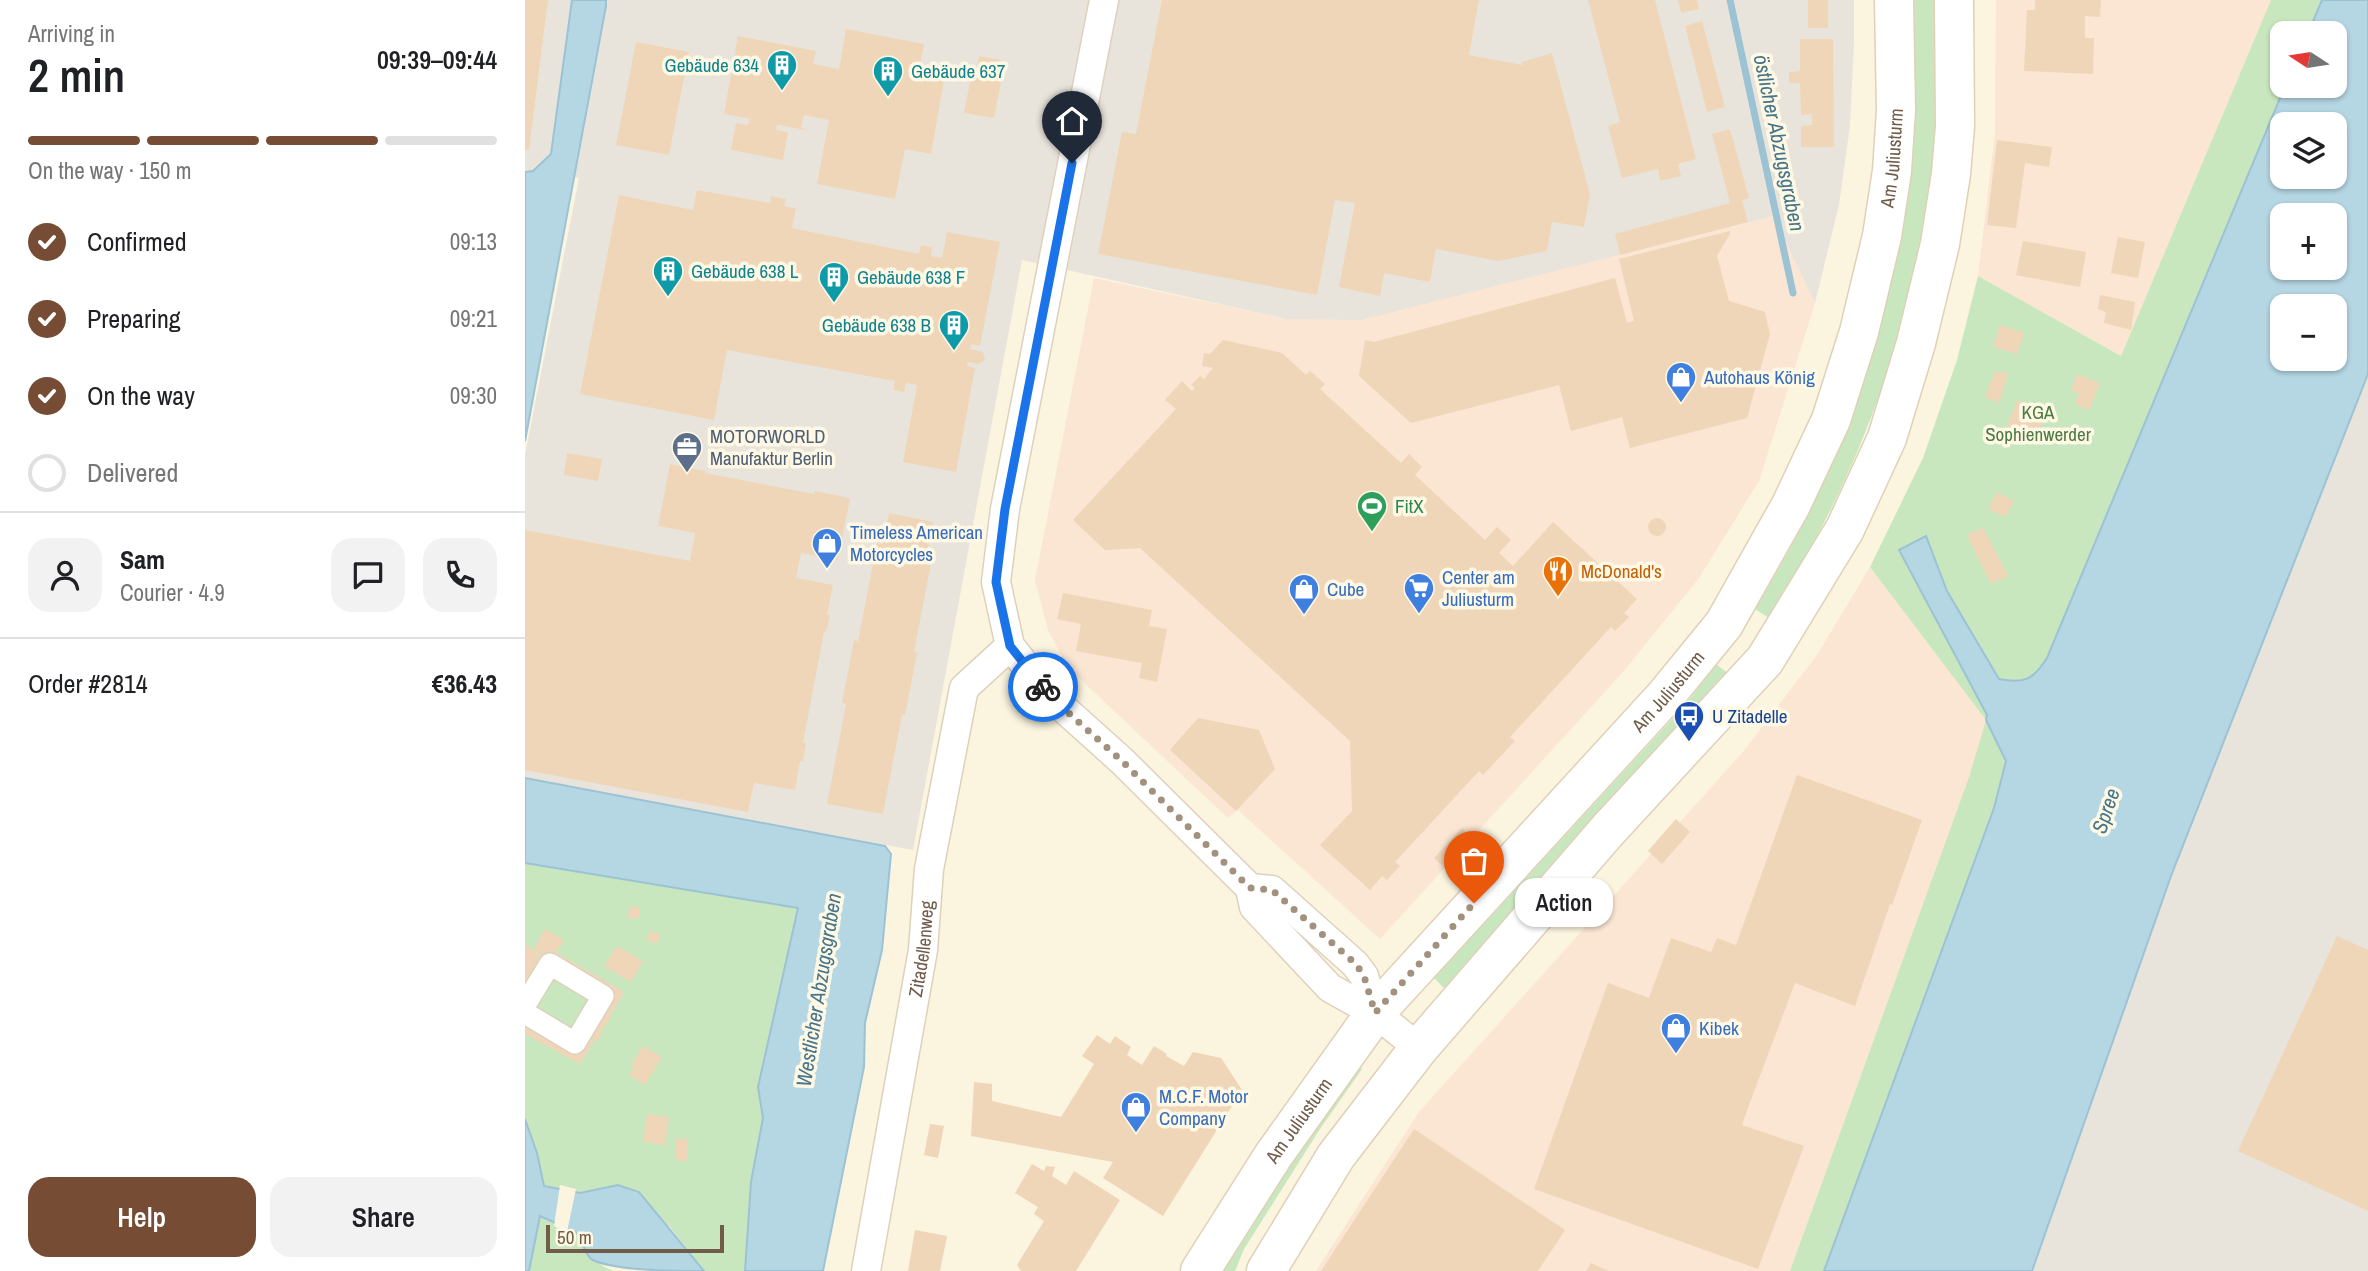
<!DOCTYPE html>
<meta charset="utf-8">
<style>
body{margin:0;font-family:"Archivo Narrow",sans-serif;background:#f2f2f2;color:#202124;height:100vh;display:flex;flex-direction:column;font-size:26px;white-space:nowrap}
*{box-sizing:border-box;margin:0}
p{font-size:23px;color:#757577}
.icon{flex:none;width:38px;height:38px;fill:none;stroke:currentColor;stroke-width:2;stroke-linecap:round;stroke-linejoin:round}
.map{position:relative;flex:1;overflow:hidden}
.sheet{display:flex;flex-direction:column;background:#fff;width:525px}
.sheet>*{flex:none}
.needle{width:46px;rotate:282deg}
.tools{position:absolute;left:1745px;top:21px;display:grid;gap:14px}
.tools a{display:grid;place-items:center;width:77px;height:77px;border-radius:14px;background:#fff;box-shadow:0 2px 5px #0004;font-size:35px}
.scale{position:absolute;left:21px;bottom:18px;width:178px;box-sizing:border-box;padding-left:7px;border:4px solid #705c48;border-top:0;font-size:19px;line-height:24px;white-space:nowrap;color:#705c48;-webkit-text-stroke:5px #fef8e5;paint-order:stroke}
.pin{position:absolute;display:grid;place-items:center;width:60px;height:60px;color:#fff;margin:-72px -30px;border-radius:50% 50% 50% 0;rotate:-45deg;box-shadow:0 0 7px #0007}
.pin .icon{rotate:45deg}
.courier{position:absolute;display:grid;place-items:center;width:70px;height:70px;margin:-35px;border:5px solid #1a73e8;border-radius:50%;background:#fff;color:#222;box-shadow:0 2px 9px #0007}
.bubble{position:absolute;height:49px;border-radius:21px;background:#fff;box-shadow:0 2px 5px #0004;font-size:23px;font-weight:600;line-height:49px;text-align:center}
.head em{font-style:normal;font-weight:600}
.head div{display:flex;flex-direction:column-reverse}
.head{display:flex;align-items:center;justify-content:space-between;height:119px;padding:0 28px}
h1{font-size:46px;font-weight:600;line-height:52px}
.bar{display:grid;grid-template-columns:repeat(4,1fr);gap:10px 7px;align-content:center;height:84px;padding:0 28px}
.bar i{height:9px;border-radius:5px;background:#e0e0e0}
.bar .current{background:#774c34}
.bar p{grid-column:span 4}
.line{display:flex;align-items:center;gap:18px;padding:0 28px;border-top:2px solid #e0e0e0}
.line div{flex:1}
.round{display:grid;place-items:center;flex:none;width:74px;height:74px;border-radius:21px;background:#f2f2f2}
ol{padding:0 28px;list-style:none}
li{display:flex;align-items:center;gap:21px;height:77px}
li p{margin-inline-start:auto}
li .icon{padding:7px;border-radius:50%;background:#774c34;color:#fff;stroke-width:4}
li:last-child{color:#757577}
li i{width:38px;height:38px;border:4px solid #e0e0e0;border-radius:50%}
.action{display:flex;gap:14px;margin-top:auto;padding:14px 28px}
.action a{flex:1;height:80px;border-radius:21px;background:#774c34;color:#fff;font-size:28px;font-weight:600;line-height:80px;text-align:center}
.action a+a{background:#f2f2f2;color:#202124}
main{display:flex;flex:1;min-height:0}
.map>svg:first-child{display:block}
.commercial{fill:#fbe5d3}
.industrial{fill:#e9e4db}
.green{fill:#c9e7bf}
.water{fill:#b5d6e3;stroke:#9cc3d4;stroke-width:2;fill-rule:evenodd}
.pier{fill:#fbf4df}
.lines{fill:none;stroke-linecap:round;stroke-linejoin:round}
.stream{stroke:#9cc3d4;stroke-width:7}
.building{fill:#efd6b8}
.pedestrian-casing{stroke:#ded1bc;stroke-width:24}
.minor-casing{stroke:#ded1bc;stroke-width:31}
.secondary-casing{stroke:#e0d0b7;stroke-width:41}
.pedestrian{stroke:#fff;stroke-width:21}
.minor{stroke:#fff;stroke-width:28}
.secondary{stroke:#fff;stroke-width:38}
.done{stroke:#a1917d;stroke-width:7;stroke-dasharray:0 12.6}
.route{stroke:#1a73e8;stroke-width:9}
.labels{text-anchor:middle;stroke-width:7;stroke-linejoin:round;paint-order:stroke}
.culture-label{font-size:19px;fill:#0d838f;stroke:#fef8e5;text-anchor:start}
.street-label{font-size:19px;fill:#705c48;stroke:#fef8e5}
.shop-label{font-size:19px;fill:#366cbe;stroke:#fef8e5;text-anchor:start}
.park-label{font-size:19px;fill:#4c7b43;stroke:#fef8e5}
.service-label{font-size:19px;fill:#4e5e75;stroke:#fef8e5;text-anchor:start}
.leisure-label{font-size:19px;fill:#27864d;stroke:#fef8e5;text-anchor:start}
.food-label{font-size:19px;fill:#c56008;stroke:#fef8e5;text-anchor:start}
.transit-label{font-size:19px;fill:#164399;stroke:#fef8e5;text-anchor:start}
.water-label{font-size:21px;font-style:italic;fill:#46758a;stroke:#fef8e5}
</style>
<main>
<section class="sheet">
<div class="head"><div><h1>2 min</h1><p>Arriving in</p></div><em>09:39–09:44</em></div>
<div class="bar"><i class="current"></i><i class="current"></i><i class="current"></i><i></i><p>On the way · 150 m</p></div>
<ol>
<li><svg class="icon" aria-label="check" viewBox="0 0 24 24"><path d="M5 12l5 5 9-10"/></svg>Confirmed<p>09:13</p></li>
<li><svg class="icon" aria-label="check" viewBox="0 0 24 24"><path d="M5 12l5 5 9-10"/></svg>Preparing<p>09:21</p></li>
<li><svg class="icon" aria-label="check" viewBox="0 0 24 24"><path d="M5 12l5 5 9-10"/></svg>On the way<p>09:30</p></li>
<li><i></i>Delivered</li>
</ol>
<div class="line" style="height:126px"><a class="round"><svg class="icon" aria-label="person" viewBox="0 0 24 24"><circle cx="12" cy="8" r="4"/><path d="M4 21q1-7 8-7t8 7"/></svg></a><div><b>Sam</b><p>Courier · 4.9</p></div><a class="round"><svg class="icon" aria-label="chat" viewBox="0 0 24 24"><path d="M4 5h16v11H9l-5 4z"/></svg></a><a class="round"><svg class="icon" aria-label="phone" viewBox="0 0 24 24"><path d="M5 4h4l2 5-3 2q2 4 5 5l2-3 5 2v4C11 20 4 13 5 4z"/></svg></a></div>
<div class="line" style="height:91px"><div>Order #2814</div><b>€36.43</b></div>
<div class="action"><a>Help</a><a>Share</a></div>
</section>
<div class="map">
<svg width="1843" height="1271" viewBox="0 0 1843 1271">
<rect width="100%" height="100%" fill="#fbf4df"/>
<path class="commercial" d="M1471,0h275l-150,356 -143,-80 17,-143z
M1248,216l42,87 -56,178 -60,97 -76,94 -243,267 -142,-129 -10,8 -150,-141 -17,-22 -13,-25 -13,-50 59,-302 193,41z
M1345,567l116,153 -17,57 -179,494h-474l103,-159 324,-360 74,-97z"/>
<path class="industrial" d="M0,0h1329v42l-4,84 -11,79 -24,98 -42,-87 -412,104 -74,-1 -265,-59 -109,590 -388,-72v-323l54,-277 -54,-5z
M1843,374v897h-335l138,-395z"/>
<path class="green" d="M1389,0h22c1,49 3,99 -2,148 -18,174 -71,323 -165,470l-14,-9c87,-142 144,-299 157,-465 4,-48 3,-96 2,-144z
M1746,0h51l-14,33h-26v53h3l-238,572c-14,22 -22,25 -48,21l-52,-88 -21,-55 -27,14 88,165 -1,5 20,41 -12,47 -170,463h-34l179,-494 17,-57 -116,-153 53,-109 34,-98 21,-84 143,80z
M1191,664l13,10 -284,315 -11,-11 253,-275z
M0,863l273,45 -40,179 5,31 -12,64 -6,89h-41l-34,-44 -69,-39 -21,6 -36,-8 -7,-33 -12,-34z
M830,1064l7,5 -44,63 -74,117 -9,22h-19z
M14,1216l41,18c4,17 16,31 34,37h-85z"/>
<path class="water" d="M47,0h34v6l-81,435v-269l8,-1 18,-17z
M1797,0h46v374l-197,502 -139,395h-208l170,-463 12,-47 -20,-41 1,-5 -88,-165 27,-14 21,55 52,88c25,5 34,1 48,-21l238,-572h50v-53h-27zM1757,124h53v53h-53zM1810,215v53h-53v-53zM1810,306v53h-53v-53z
M0,778l360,68 6,8 -9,96 -17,73 -1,44 -41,204h-78l6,-89 12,-64 -5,-31 40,-179 -273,-45z
M0,1119l12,34 7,33 36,7 38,-8 21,7 65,79c-30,0 -91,0 -113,-12 -7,-7 -9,-17 -11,-25l-40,-18 -11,55h-4z"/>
<path class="pier" d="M35,1185l16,4 -9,43 -13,-6z"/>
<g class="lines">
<path class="stream" d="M1205,0l63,293"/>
</g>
<path class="building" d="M0,0h23l-19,150h-4z
M637,0h317l-10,55 53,10v-3l30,-9 38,141 -6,33 -32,-5 -5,29 -49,10 -62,-12 -6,33 -46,-9 -4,23 -41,-9 16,-84 -20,-3 -18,95 -219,-41 24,-122 14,2z
M1063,0h67l41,159 -18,5 3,12 -21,5 -2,-12 -36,9 -14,-52 12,-4z
M1153,0h19l2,9 -18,4z
M1283,0h20v28h-20z
M1510,0h66l-1,17 -15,-1v22h9l-1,36 -69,-3 3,-61h8z
M1177,21l23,86 -18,5 -22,-86z
M321,29l78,15 -5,26 26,5 -14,79 -26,-5 -10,50 -78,-15 12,-64 -25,-5 -3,12 6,3 -30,-5 -1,5 12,2 -5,28 -52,-10 5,-27 12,2 2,-6 -26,-5 14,-78 78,15 -3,13 26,5z
M1275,39h33l1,108h-33v-21l11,-1v-11l-11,1 -1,-32h-11v-11l11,-1z
M111,42l53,10 -20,103 -53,-10z
M454,56l22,4 -2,11h4l-9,47 -30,-5 9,-47 4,1z
M1205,129l19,69 -7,2 6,22 -128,33 -5,-21 115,-31 -18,-69z
M1472,140l55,7 -3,20 -24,-4 -9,65 -29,-3z
M172,190l73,13 1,-7 15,3 -2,7 12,2 -4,20 127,26 2,-9 11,2 -1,9 11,2 5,-26 53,10 -20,104 -9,-2 -1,5 13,3 2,8 -7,4 -10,-2 -1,4 8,2 -19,104 -53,-10 14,-77 -11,-2 -2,9 -11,-2 2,-9 -168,-31 -13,70 -134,-26 39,-199 74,15z
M1205,231v3l-13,22 12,45 36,11 5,22 -23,84 -117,30 -8,-31 -51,14 -12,-46 -148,38 -52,-47 6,-36 9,2 241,-64 12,45 7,-2 -15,-62z
M1593,237l27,5 -7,36 -27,-5z
M1498,241l63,11 -6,35 -64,-12z
M1575,295l35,7 -4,28 -27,-7 2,-11 -8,-3z
M1475,325l24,8 -7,21 -24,-7z
M698,340l59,13 24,22 4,-4 15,13 -5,5 81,74 8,-9 13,13 -7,8 70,65 12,-13 14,13 -12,13 14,13 40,-44 84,77 -13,14 5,4 -14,14 -4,-4 -101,110 5,4 -32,34 -4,-4 -84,91 5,4 -13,14 -5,-4 -12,14 -50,-45 32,-34 -2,-70 -210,-193 -35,2 -32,-30 103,-111 -11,-9 17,-19 10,10 3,-3 -4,-3 9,-9 4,3 9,-11 -11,-2 2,-13 6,1z
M1470,371l13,2 -9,30 -14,-6z
M1552,374l23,9 -11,27 -14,-6 4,-10 -8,-4z
M1493,400l29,12 -11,25 -29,-12z
M42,453l35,6 -4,22 -34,-6z
M145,464l35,7v2l109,21 1,-3 35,7 -12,62 -37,-7 -5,25 37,7 -6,30h3l-4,17h-2l-21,111h3l-3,18h-3l-5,29 -41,-7 -6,29 -223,-42v-240l165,31 5,-28 -37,-7z
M1472,492l17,9 -9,16 -17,-8z
M364,513l44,9 -6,30 6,1 -19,99 3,1 -12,62h-3l-19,99 -56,-10 19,-100 -4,-1 12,-63 4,1 19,-98 6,1z
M1123 527a9 9 0 1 1 18 0a9 9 0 1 1-18 0Z
M1458,528l25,48 -17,8 -24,-49z
M538,593l89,17 -3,16 18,3 -10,53 -18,-4 3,-15 -66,-12 5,-27 -24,-5z
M673,718l61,12 16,39 -39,42 -66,-61z
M1272,775l125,45 -30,85 -2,-1 -35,102 -60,-23 -46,122 -7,20 62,21 -46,123 -224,-80 74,-206 41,15 22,-60 40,14 6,-14 19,7z
M1151,819l14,13 -28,32 -14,-13z
M937,828l12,11 -27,31 -13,-12z
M104,907h11l-1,11h-11z
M20,929l19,11 -8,12 68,40 -14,24 2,1 -12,15 2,1 -5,8 -2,-2 -15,25 -55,-30v-21l50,30 28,-47 -69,-48z
M130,930l5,6 -4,8 -10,-5 4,-8 4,2z
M1812,936l31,14v261l-130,-60z
M0,944l25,16 -25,41z
M92,946l26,15 -12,21 -27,-16z
M572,1035l13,9 5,-8 16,11 -4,8 15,10 12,-19 13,8 -1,2 18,10 9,-14 28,6 21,32 -79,126 -60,-38 10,-16 -142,-26 3,-54 18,2v17l69,16 33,-53 -12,-8z
M118,1046l19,11 -17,28 -16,-10 5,-8 -3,-2z
M122,1114l22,3 -4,28 -22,-3z
M405,1124l14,2 -6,32 -14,-3z
M889,1129l151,101 -27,41h-217z
M151,1139h11v22l-11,-1z
M507,1164l12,7 2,-5 9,1 -3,9 14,9 8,-14 46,29 -44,71h-55l-4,-6 27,-44 -10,-7 4,-7 -23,-14z
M390,1230l32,6 -7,35h-32z
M1066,1263l18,8h-23z"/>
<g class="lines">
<g class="pedestrian-casing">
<path id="pedestrian" d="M0,1005l25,-41 53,32 -28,47 -50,-30"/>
</g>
<g class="minor-casing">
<g id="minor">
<path d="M579,0l-99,509 -9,73 14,64 43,53 69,62 128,127 4,19 76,81 45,25 44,35"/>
<path d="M725,888l22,2 83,74 9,12 11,37"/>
<path id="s1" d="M341,1271l57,-321 6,-81 35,-181 46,-42"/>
</g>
</g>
<g class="secondary-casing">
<g id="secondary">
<path id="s2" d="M675,1271l73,-115 102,-143 291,-318 58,-71 67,-119 40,-85 28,-88 23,-96 10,-65 4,-61 -2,-110"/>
<path d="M741,1271l70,-115 83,-108 189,-218 157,-170 80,-131 42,-91 29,-95 24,-99 11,-70 4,-48 -1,-126"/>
</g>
</g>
<use href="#pedestrian" class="pedestrian"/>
<use href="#minor" class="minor"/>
<use href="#secondary" class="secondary"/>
</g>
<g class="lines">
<path class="done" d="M518,687l10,12 69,62 128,127 22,2 84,74 8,12 11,37 99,-110"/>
<path class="route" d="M518,687l-33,-41 -14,-64 9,-73 67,-346"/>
</g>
<defs>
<g id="building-pin" transform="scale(1.575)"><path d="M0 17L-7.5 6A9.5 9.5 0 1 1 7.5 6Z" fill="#0f9aa8" stroke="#fef8e5"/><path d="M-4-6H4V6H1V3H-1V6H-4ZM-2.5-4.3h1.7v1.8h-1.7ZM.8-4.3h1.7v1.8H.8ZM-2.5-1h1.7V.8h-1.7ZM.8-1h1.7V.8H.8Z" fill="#fff"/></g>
<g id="shop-pin" transform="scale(1.575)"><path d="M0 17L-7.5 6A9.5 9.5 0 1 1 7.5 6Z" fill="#3f7fe0" stroke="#fef8e5"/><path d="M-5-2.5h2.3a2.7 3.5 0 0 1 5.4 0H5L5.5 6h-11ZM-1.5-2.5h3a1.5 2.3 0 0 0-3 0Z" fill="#fff"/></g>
<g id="office-pin" transform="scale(1.575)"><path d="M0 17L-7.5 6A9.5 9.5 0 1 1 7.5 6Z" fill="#5c6f8a" stroke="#fef8e5"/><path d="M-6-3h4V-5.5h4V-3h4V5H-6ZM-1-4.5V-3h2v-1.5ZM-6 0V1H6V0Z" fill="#fff"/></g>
<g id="stadium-pin" transform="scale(1.575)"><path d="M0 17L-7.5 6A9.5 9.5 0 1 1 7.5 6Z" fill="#2e9e5b" stroke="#fef8e5"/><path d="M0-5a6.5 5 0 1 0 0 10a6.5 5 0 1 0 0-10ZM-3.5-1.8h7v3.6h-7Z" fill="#fff"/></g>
<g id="restaurant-pin" transform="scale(1.575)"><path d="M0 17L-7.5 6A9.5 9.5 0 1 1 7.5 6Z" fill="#e8710a" stroke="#fef8e5"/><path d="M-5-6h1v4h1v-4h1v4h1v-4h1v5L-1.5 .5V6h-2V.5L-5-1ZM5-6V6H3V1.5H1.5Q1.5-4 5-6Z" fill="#fff"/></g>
<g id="supermarket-pin" transform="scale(1.575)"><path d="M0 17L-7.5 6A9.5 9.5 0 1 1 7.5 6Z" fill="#3f7fe0" stroke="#fef8e5"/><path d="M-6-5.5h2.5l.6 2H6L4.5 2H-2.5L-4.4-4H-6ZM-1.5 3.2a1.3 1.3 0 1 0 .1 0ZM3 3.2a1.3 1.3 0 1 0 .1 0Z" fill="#fff"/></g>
<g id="bus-pin" transform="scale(1.575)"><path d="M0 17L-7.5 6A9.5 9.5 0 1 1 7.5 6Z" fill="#1a4fb4" stroke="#fef8e5"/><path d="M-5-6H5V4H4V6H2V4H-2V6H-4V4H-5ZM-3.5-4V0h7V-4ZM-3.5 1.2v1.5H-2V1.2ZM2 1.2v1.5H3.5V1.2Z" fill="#fff"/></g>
</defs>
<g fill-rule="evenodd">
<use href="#building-pin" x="257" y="65"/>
<use href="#building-pin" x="363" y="71"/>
<use href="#building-pin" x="143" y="271"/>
<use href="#building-pin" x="309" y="277"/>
<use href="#building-pin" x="429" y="325"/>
<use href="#shop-pin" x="1156" y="377"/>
<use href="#office-pin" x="162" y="447"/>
<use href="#stadium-pin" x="847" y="506"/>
<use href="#shop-pin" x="302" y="543"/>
<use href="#restaurant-pin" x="1033" y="571"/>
<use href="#supermarket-pin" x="894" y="588"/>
<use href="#shop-pin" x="779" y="589"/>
<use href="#bus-pin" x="1164" y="716"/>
<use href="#shop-pin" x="1151" y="1028"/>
<use href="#shop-pin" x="611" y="1107"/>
</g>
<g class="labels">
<g class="culture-label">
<text x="234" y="72" text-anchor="end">Gebäude 634</text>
<text x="386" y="78">Gebäude 637</text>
<text x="166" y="278">Gebäude 638 L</text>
<text x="332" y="284">Gebäude 638 F</text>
<text x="406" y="332" text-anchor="end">Gebäude 638 B</text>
</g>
<g class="street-label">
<text dy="7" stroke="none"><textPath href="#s2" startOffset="1335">Am Juliusturm</textPath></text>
<text dy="7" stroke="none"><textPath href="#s2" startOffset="747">Am Juliusturm</textPath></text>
<text dy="7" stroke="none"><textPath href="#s1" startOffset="327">Zitadellenweg</textPath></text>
<text dy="7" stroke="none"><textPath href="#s2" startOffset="180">Am Juliusturm</textPath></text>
</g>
<g class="shop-label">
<text x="1179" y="384">Autohaus König</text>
<text x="325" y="539">Timeless American<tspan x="325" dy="22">Motorcycles</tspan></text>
<text x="917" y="584">Center am<tspan x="917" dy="22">Juliusturm</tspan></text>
<text x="802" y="596">Cube</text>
<text x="1174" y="1035">Kibek</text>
<text x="634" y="1103">M.C.F. Motor<tspan x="634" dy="22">Company</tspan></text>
</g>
<g class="park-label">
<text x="1513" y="419">KGA<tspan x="1513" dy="22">Sophienwerder</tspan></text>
</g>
<g class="service-label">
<text x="185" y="443">MOTORWORLD<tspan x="185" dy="22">Manufaktur Berlin</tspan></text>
</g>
<g class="leisure-label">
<text x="870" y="513">FitX</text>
</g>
<g class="food-label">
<text x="1056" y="578">McDonald's</text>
</g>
<g class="transit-label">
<text x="1187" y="723">U Zitadelle</text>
</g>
<g class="water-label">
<text transform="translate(1254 143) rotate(78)" y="7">östlicher Abzugsgraben</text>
<text transform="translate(1581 811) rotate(-71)" y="7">Spree</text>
<text transform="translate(294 990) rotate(-81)" y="7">Westlicher Abzugsgraben</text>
</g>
</g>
</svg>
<div class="tools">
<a><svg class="needle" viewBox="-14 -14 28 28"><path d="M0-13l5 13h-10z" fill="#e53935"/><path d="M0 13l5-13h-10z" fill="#757577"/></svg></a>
<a><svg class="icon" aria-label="layers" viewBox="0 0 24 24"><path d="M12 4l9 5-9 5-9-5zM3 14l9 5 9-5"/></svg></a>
<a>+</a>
<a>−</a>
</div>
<div class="scale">50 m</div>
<div class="pin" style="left:949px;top:903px;background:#ea580c"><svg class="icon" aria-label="bag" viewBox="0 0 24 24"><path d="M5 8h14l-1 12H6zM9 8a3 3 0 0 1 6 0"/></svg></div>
<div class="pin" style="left:547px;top:163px;background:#1f2937"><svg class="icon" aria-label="home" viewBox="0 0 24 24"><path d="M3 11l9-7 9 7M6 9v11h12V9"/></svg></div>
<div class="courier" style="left:518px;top:687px"><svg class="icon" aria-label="bike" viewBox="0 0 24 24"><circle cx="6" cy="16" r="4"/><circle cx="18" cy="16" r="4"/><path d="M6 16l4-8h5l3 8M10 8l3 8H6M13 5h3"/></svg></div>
<div class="bubble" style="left:990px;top:878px;width:98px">Action</div>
</div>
</main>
